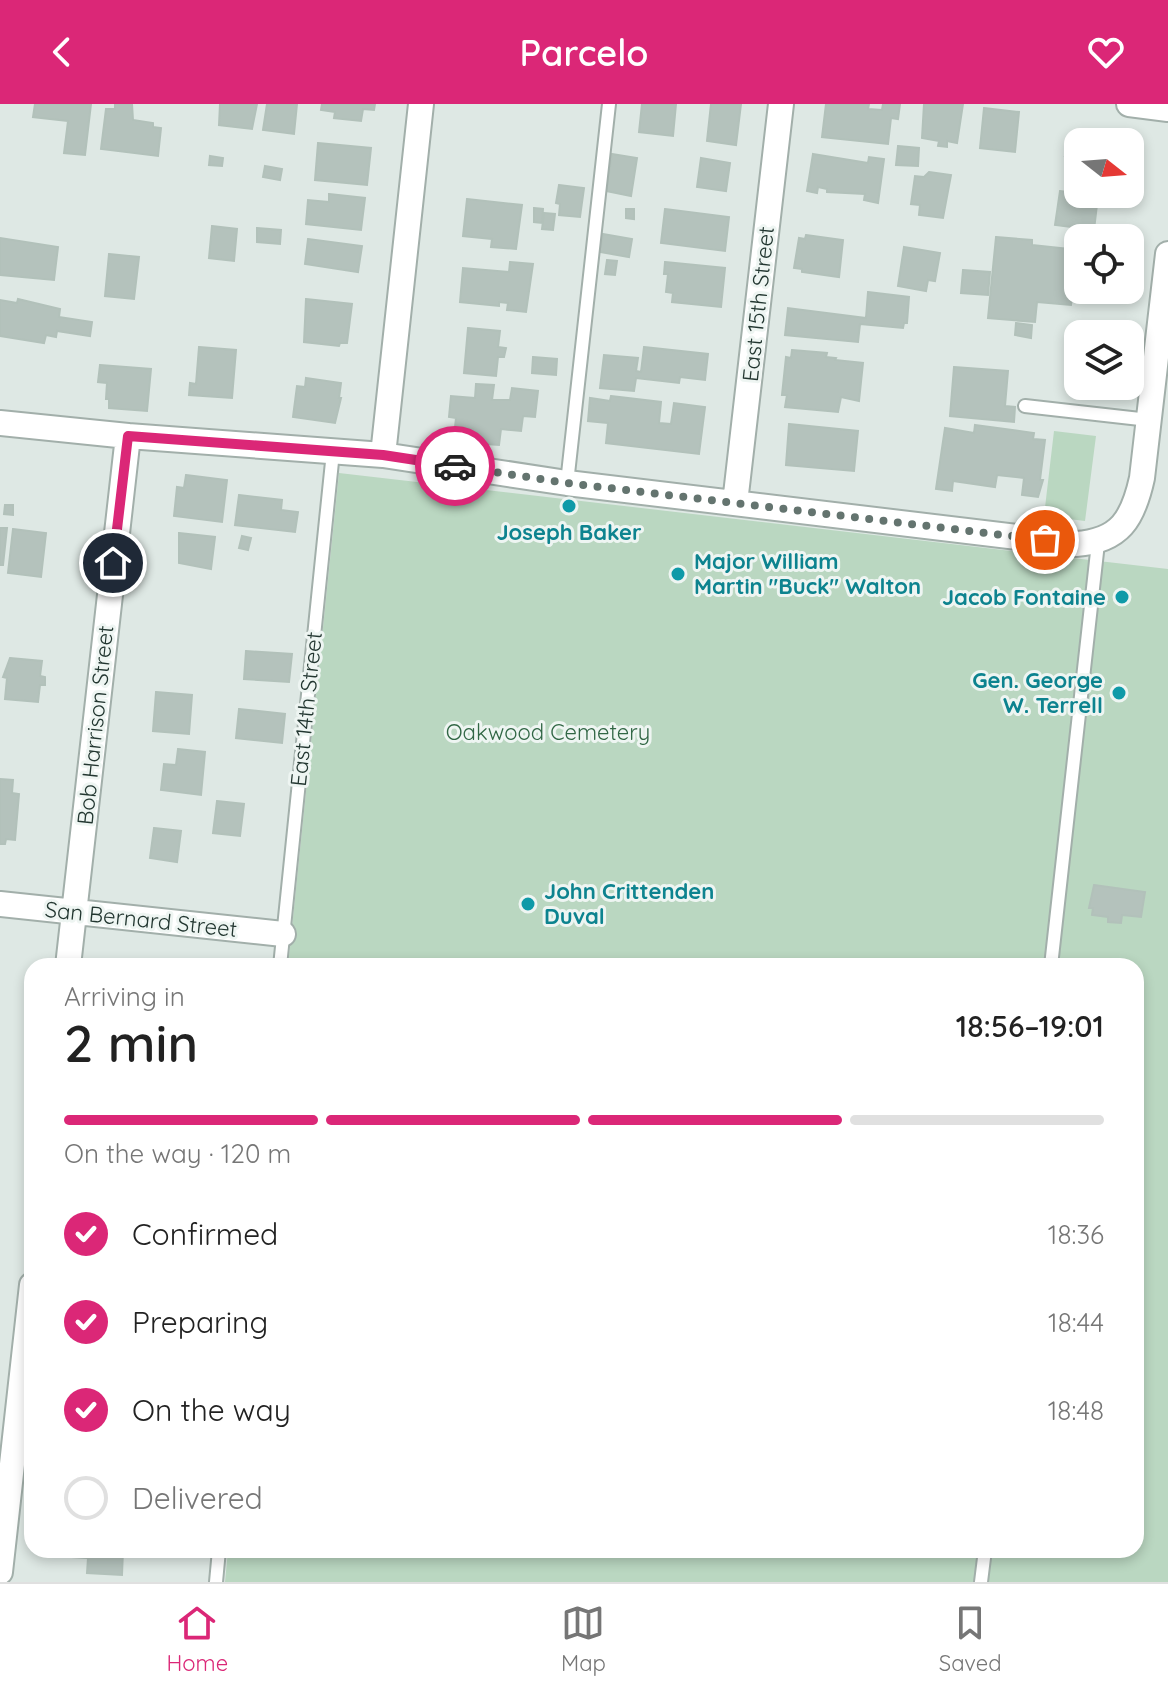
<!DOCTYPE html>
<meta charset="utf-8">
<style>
body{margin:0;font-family:Quicksand,sans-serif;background:#f2f2f2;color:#222;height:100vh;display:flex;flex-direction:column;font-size:30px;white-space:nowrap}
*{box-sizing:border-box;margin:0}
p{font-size:26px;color:#767676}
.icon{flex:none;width:44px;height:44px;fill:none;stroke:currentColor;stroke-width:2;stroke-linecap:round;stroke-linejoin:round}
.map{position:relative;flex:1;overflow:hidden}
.sheet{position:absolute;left:24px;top:854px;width:1120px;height:600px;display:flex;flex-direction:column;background:#fff;border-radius:24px;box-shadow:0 4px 12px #0003}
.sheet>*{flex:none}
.needle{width:52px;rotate:107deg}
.buttons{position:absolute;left:1064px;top:24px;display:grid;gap:16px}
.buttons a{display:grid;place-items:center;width:80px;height:80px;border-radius:16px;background:#fff;box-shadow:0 4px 12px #0003;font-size:40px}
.pin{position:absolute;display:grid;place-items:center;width:68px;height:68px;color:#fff;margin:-34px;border:4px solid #fff;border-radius:50%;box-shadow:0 2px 8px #0007}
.courier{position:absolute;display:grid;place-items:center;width:80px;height:80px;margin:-40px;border:6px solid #db2777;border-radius:50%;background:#fff;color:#222;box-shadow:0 2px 10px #0007}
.overview em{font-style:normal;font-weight:600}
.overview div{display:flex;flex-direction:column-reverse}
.overview{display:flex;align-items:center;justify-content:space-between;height:136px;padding:0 40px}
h1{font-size:52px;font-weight:600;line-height:60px}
.bar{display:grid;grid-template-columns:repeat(4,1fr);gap:12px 8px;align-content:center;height:96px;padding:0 40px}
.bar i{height:10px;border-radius:6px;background:#e0e0e0}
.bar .current{background:#db2777}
.bar p{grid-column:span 4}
ol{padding:0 40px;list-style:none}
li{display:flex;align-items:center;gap:24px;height:88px}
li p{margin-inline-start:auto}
li .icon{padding:8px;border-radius:50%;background:#db2777;color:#fff;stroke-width:4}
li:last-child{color:#767676}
li i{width:44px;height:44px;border:4px solid #e0e0e0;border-radius:50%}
header{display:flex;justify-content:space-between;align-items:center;height:104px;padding:0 40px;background:#db2777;color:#fff;font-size:36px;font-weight:600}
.dock{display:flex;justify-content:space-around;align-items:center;height:112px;border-top:2px solid #e0e0e0;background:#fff;font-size:22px;color:#767676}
.dock a{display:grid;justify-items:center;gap:4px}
.dock .current{color:#db2777}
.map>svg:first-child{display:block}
.green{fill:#bad7c1}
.building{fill:#b4c2bc;stroke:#b2c1ba;stroke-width:2}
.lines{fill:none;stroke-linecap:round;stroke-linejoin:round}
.service-casing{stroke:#a2afaa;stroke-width:16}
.minor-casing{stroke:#a2afaa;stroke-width:28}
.service{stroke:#fff;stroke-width:12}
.minor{stroke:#fff;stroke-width:24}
.done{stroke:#64746f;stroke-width:8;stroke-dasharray:0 14.4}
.route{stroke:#db2777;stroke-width:10}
.culture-dot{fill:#0f9aa8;stroke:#eef5f2;stroke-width:3}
.labels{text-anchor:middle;stroke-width:6;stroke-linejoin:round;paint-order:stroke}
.street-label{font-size:22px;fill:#223630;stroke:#eef5f2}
.culture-label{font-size:22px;font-weight:bold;fill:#0d838f;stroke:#eef5f2;text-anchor:start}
.park-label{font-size:22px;fill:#316745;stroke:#eef5f2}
</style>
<header><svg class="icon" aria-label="back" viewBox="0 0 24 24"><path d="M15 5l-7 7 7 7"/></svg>Parcelo<svg class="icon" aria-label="heart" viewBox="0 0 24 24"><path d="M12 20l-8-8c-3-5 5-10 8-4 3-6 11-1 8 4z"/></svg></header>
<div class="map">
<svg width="1168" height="1478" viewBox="0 0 1168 1478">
<rect width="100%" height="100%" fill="#dee8e4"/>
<path class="green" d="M1054,327l42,5 -11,85 -41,-5z
M339,369l829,96v1013h-943l3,-32h908v-584h-848z"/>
<path class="building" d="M35,0h56l-6,51 -21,-2 4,-32 -35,-4z
M115,0h17l1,16 20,3v4l8,1 -3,28 -57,-7 5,-40h9z
M220,0h37l-5,25 -33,-4z
M267,0h30l-3,30 -31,-4z
M322,0h53l-1,6 -11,-1 -2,12 -27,-3 1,-6 -14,-2z
M642,0h34l-3,32 -34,-4z
M711,0h30l-5,41 -29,-4z
M826,0h43l-1,5 14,1 1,-6h17l-2,15 -7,-1 -3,26 -66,-7z
M924,0h39l-6,39 -10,-2v6l-9,-1 1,-5 -17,-3z
M984,4l35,4 -4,40 -35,-4z
M1072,28l35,6v4h-29v24l-10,-1 1,-9h-4z
M318,39l53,5 -4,37 -52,-5z
M898,42l21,2 -1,18 -22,-1z
M612,50l25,4 -6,38 -25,-5z
M813,50l55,9 1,-6 15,2 -6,44 -14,-3 1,-6 -38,-2v-3l-9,-2 -1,6 -10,-2z
M210,52l13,2 -1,8 -13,-1z
M701,54l29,5 -4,28 -29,-4z
M265,62l17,3 -2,11 -17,-3z
M929,68l22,3 -8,43 -24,-3 1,-10 -9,-1 4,-28 9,1z
M559,81l25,3 -4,29 -21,-2 1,-11 -4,-1z
M1060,87l38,5 -4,34 -39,-5z
M329,90l36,4 -4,32 -55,-6 2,-24 21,2z
M467,95l55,6 -6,44 -25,-2 1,-8 -29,-3z
M534,104l9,1 -1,14 -8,-1z
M626,105h8v10l-8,-1z
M665,105l64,8 -4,34 -64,-8z
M544,109l11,1 -2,16 -11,-1z
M212,122l25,3 -3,32 -25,-3z
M257,124l24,2 -1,14 -23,-2z
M603,130l29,5 -3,18 -29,-5z
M806,131l37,5 -4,37 -37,-5v-3l-8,-1 5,-30 6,1z
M996,133l36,3v5l46,5 -7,55 -34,-3 -2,20 -47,-4z
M0,134l58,9 -4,33 -54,-5z
M308,135l54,7 -4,26 -53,-8z
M904,143l36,6 -5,28 -7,-1 -2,11 -28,-5z
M109,150l30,3 -5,42 -29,-3z
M607,156l10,1 -2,14 -10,-1z
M510,158l23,2 -7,48 -19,-2 1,-7 -9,-1v4l-39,-4 3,-34 46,4z
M665,158l60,6 -4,39 -49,-5 1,-9 -7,-1 2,-18h-4z
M963,166l27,2 -2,23 -27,-2z
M868,188l41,5 -2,26h-3l-1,5 -43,-4 -2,18 -73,-7 3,-27 78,10z
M18,195l42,10 -1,8 33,5 -2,14 -33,-5 -1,6 -10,-2 -2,8 -44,-7v-36l17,3z
M306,195l46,5 -5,39h-7l-1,3 -35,-4z
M1016,219l16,2 -1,13 -16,-3z
M468,224l32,3 -2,16 8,1 -2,9h-6l-2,19 -32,-3z
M199,243l37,3 -4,48 -43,-3 1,-12 6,1z
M644,243l64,7 -3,26 -25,-3 -1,6 -43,-5 -2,13 -34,-3 4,-33 34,3 -2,13 5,1z
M792,246l35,3 -1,4 10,1 -1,2 28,3 -4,38 -18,-4 -3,15 -53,-5 2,-12h-5l4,-38 5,1z
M533,253l24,2 -1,16 -24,-2z
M100,261l51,4 -4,42 -38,-3v-9h-3l1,-16 -9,-1z
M954,263l54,4 -3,35 10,1 -1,15 -64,-6z
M306,274l35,5 -2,15h2l-6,25 -42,-6 4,-31 8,1z
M476,280l18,1 -2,15h18l2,-12 26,3 -3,26 -12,-1 -2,15 -20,-2 -2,16 -27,-2 1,-14 -18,-2 1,-9 -7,-1 2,-21 24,2z
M611,292l50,6 -2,21 12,1 3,-21 31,4 -6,47 -93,-11 2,-20 -20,-2 2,-23 20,3z
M789,320l69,7 -4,40 -68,-6z
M975,321l59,8 -1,6 12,1 -5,40h3l-5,17 -16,-2 2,-17 -27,-3 -2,12 -42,-6 -1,10 -16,-2 9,-61 29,5z
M186,371l41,5 -5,42 -48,-6 3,-29 7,1z
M239,391l43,5 -1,10 17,2 -3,20 -60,-7z
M5,401h8v10l-9,-1z
M0,424h7l-4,37h-3z
M13,425l33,4 -5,44 -33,-4z
M179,429l36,4 -4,32 -32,-6z
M242,432l9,2 -3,12 -9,-2z
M246,547l46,3 -3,28 -45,-3z
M10,554l32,3 -2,15 5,1v8h-5l-2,17 -33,-3 2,-21 -4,-1z
M156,588l36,3 -3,39 -36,-3z
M239,605l46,5 -3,29 -46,-5z
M178,645l27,3 -4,43 -40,-5 3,-26 12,1z
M0,675l13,1 -1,13 7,1 -4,46 -9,-1 -1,5h-5z
M217,697l27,3 -4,32 -27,-3z
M154,724l27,3 -4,31 -27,-4z
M1094,781l51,7 -4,25 -19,-2 -1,8 -13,-1v-5l-16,-2 1,-7h-4z
M56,1446h67l-1,25 -35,-2 1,-15 -32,-2z"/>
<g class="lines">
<g class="service-casing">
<path id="service" d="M1025,302l124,14
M567,379l42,-379
M280,862l53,-514
M1051,862l47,-423
M216,1478l3,-32
M981,1478l4,-32"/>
</g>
<g class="minor-casing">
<path id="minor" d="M1129,0l39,5
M0,319l128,13 255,19 184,28 509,61c44,-3 57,-25 66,-66l26,-224
M383,351l38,-351
M735,399l46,-399
M0,800l283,30
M68,862l60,-530
M0,1468l32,-287"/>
</g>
<use href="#service" class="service"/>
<use href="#minor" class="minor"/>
</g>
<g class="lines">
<path class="done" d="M455,362l112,17 478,57"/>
<path class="route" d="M113,459l15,-127 255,19 72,11"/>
</g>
<g class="culture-dot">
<circle cx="569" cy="402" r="8"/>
<circle cx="678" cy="470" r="8"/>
<circle cx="1122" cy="493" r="8"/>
<circle cx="1119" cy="589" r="8"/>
<circle cx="528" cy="800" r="8"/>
</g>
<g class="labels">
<g class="street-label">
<text transform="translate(758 200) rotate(-84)" y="8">East 15th Street</text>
<text transform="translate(306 605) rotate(-84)" y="8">East 14th Street</text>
<text transform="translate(95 621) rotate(-84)" y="8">Bob Harrison Street</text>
<text transform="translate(141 815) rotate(6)" y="8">San Bernard Street</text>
</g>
<g class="culture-label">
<text x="569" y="436" text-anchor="middle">Joseph Baker</text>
<text x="694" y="465">Major William<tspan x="694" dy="25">Martin "Buck" Walton</tspan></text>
<text x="1106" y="501" text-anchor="end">Jacob Fontaine</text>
<text x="1103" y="584" text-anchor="end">Gen. George<tspan x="1103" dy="25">W. Terrell</tspan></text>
<text x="544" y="795">John Crittenden<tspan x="544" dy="25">Duval</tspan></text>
</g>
<g class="park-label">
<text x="548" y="636">Oakwood Cemetery</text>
</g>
</g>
</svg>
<div class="buttons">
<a><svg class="needle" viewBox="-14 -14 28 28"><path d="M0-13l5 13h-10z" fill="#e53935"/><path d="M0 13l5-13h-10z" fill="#767676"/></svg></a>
<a><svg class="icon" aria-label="locate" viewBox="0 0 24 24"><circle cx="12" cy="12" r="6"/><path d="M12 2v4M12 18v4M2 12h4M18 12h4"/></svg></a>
<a><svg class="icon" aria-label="layers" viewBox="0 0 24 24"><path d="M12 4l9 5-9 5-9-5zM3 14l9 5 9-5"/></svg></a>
</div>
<div class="pin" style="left:1045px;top:436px;background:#ea580c"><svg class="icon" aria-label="bag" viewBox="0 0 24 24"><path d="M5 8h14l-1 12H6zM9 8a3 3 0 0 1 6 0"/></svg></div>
<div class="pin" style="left:113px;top:459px;background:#1f2937"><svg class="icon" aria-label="home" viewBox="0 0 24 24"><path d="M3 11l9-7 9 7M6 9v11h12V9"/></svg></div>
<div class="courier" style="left:455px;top:362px"><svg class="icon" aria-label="car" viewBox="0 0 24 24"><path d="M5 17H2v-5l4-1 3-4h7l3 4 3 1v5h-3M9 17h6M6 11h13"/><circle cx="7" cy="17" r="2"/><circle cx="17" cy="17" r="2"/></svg></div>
<section class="sheet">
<div class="overview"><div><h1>2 min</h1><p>Arriving in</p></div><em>18:56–19:01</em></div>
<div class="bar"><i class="current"></i><i class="current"></i><i class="current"></i><i></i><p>On the way · 120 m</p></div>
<ol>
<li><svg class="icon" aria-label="check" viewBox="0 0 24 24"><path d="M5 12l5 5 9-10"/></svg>Confirmed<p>18:36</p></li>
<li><svg class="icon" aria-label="check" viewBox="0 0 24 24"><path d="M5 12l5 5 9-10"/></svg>Preparing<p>18:44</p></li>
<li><svg class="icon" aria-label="check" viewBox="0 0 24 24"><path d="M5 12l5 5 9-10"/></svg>On the way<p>18:48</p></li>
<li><i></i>Delivered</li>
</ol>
</section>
</div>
<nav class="dock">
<a class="current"><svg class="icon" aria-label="home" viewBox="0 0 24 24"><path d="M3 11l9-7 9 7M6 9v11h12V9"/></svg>Home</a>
<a><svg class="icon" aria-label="map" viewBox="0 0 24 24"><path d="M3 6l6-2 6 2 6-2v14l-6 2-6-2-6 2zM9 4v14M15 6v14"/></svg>Map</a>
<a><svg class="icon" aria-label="saved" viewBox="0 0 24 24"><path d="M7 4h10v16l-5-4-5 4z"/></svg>Saved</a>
</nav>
